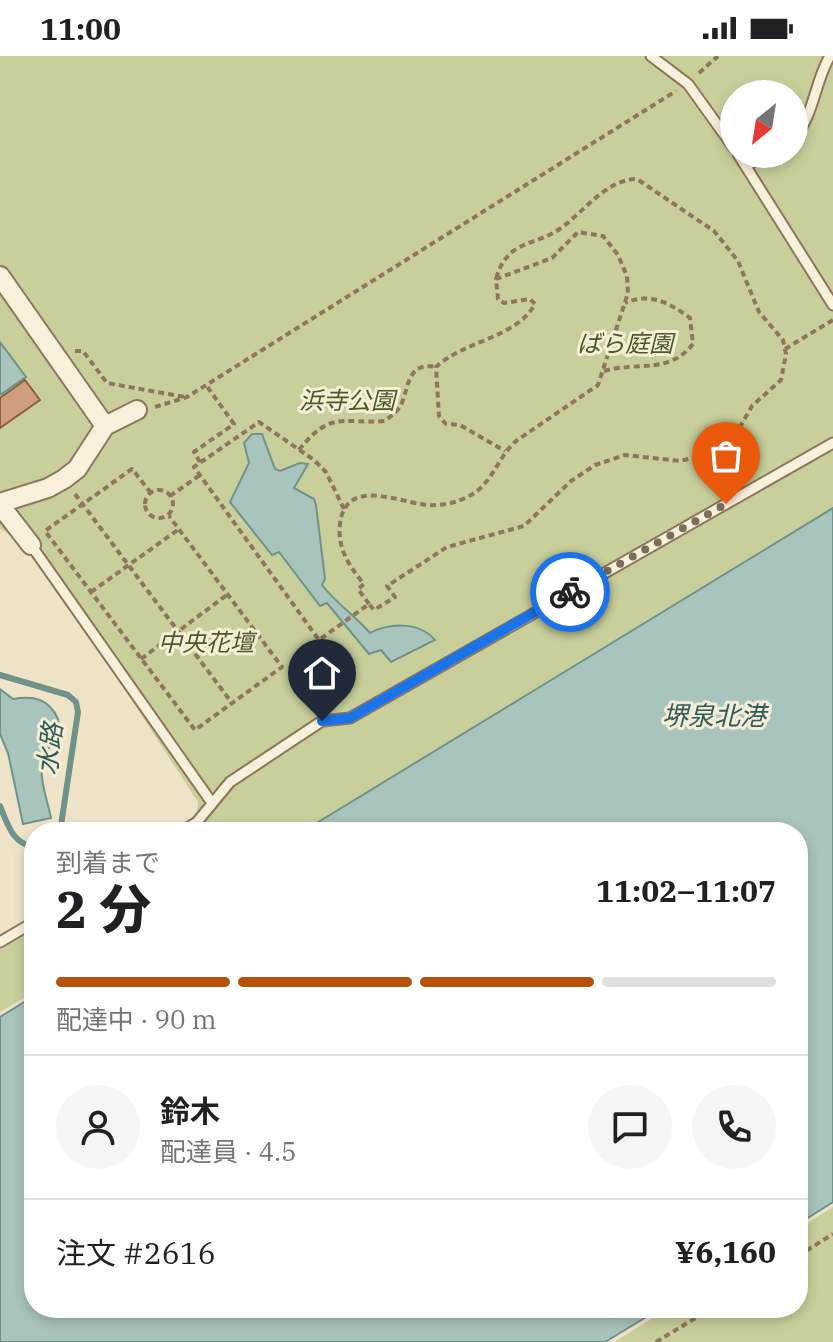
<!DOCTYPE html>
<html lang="ja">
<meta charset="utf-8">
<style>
body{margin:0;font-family:"IBM Plex Serif","Noto Sans JP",serif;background:#f6f6f6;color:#202124;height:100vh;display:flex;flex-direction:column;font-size:30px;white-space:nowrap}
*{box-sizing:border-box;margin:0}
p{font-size:26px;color:#757577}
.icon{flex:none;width:44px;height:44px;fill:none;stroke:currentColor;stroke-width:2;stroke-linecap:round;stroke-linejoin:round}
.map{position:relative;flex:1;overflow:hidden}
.details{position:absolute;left:24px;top:766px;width:784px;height:496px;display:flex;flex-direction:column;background:#fff;border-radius:32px;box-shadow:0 4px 12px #0003}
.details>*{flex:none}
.needle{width:52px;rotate:210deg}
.controls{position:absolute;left:720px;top:24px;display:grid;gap:16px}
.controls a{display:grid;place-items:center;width:88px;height:88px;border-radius:50%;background:#fff;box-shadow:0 4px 12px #0003;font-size:40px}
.pin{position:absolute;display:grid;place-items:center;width:68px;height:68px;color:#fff;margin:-82px -34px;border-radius:50% 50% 50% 0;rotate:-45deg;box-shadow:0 0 8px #0007}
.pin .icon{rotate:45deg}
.courier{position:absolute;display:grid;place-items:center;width:80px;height:80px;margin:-40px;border:6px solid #1a73e8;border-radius:50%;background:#fff;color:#222;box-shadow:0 2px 10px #0007}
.overview em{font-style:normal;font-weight:800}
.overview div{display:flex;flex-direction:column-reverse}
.overview{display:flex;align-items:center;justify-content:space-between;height:136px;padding:0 32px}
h1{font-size:52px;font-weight:800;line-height:60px}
.bar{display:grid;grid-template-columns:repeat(4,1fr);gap:12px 8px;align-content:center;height:96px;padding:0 32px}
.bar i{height:10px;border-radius:6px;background:#e0e0e0}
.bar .active{background:#b45309}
.bar p{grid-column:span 4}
.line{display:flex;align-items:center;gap:20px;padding:0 32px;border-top:2px solid #e0e0e0}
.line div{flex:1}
.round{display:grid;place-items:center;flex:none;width:84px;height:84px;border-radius:42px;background:#f6f6f6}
.status{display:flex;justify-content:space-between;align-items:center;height:56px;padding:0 40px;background:#fff;direction:ltr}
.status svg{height:22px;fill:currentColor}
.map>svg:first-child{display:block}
.green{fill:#c9cf9b;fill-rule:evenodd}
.water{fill:#a9c4bc;stroke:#6f938a;stroke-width:2}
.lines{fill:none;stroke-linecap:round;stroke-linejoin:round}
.stream{stroke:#6f938a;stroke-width:6}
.building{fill:#cf9f7d;stroke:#8d5f41;stroke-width:2}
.lane-casing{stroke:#8d765c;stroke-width:13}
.street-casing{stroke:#8d765c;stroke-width:22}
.path{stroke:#8d765c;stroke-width:4;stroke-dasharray:6 4;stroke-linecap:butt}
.lane{stroke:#faf1dc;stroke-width:9}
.street{stroke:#faf1dc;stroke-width:18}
.done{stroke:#7c6e5b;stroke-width:8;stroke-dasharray:0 14.4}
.route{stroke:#1a73e8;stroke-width:10}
.labels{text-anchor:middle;stroke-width:6;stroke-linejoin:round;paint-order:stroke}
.park-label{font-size:24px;font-style:italic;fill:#4d5a26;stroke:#f7eed8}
.water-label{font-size:26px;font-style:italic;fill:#2f5d5a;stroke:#f7eed8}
</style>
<div class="status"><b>11:00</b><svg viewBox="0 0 49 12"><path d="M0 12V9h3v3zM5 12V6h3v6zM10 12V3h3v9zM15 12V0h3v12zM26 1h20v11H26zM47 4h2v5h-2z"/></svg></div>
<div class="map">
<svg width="833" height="1286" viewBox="0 0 833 1286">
<rect width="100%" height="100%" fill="#f0e4c8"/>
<path class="green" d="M0,0h833v452l-531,324h-121l16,-10 1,-20 -167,-256 -31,-17zM734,38h60v60h-60z
M34,866v70l-34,20v-70z
M833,1151v135h-219l55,-34h129v-79z"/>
<path class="water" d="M0,286l26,35 -26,18z
M252,378h10l13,35 5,2 20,-8 8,1 -14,24 20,11 2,6 9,74 -3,6c14,18 32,30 48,48 19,-10 49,-12 65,7l-44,22 -10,-12 -12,4 -42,-51 -7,3 -41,-54 -7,3 -42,-53 19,-39 -5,-20z
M833,452v694l-35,22v-392h-496z
M0,633l13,10c21,-4 36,0 45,20 4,20 -10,24 -15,41 -5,17 5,42 8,58l-28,6 -15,-71 -8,-19z
M34,940v312h627l-56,34h-605v-325z"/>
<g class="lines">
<path class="stream" d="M0,619l68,20 8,7 2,10 -18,120
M0,750c8,19 12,37 34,41"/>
</g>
<path class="building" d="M25,324l15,20 -40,28v-30z"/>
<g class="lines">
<g class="lane-casing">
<path id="lane" d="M651,0l37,28 46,64
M794,81c20,-20 21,-57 36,-81
M738,98l95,151
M746,110l20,-12
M31,489l181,258
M181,776l16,-10 33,-40 92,-61 28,-3 483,-275
M0,886l34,-20"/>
</g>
<g class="street-casing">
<path id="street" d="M0,220l105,150
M0,447l48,-15 16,-9 13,-10 28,-43 32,-16
M0,449l31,40"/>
</g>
<path class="path" d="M699,17l19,-17
M785,293l48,-29
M75,295h8l24,32 78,14
M604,315c35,-10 64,4 89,-27l-3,-26c-21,-15 -39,-26 -65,-15
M155,351l32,-10 489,-306
M299,394c32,-40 42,-26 86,-29 7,-6 15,-11 18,-21 6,-18 7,-38 33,-33
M200,406l-6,-10 40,-28 -28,-39
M145 448a14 14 0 1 1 28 0a14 14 0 1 1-28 0Z
M151,437l-19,-24 -87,62 150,199 87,-63 -113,-151
M75,438l157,209
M170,440l30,-21
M344,453l-18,-37 -12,-12 -55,-38 -65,45 125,173 50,-36 5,6 21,-13 -8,-11 60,-39 77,-21 47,-45 24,-16 30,-10 55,6 41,-10 9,-7 22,-38 29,-26 5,-26 -3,-14 -24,-28 -21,-51 -24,-30 -77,-52c-33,1 -53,34 -79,51 -14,10 -32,11 -46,22 -9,8 -13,16 -16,27
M91,536l88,-63
M369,548l-11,-15 6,-5c-15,-18 -27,-36 -24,-60 5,-45 54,-24 81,-20 16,3 33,0 48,-8 23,-11 28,-38 47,-55l82,-56 30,-92 -1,-17 -9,-21 -15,-19 -25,-4 -26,26 -56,21 2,20 6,4 26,-4 5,5c-18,34 -72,37 -99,63l3,49 7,8 14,1 45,26
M141,603l87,-65
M798,1200l35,-22
M656,1286l56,-34"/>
<use href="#lane" class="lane"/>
<use href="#street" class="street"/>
</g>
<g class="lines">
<path class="done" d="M570,536l156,-88"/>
<path class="route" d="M322,665l28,-3 220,-126"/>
</g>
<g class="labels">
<g class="park-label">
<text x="625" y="296">ばら庭園</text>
<text x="347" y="353">浜寺公園</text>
<text x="206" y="595">中央花壇</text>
</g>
<g class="water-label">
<text x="714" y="669">堺泉北港</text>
<text transform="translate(50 693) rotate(-83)" y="9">水路</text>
</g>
</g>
</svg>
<div class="controls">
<a><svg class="needle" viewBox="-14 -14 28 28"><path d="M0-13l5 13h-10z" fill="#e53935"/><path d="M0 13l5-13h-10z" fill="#757577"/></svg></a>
</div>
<div class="pin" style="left:726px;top:448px;background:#ea580c"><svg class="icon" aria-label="bag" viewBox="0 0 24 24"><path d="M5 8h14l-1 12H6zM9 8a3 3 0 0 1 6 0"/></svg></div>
<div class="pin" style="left:322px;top:665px;background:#1f2937"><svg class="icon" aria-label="home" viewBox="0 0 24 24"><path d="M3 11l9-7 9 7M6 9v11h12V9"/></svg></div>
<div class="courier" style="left:570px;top:536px"><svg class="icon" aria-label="bike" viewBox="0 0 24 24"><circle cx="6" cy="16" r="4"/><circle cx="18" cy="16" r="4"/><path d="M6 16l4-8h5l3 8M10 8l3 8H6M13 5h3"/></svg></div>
<section class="details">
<div class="overview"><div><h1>2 分</h1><p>到着まで</p></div><em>11:02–11:07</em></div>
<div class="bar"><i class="active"></i><i class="active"></i><i class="active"></i><i></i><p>配達中 · 90 m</p></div>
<div class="line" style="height:144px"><a class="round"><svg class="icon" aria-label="person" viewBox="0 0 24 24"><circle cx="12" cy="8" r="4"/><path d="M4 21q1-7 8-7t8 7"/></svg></a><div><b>鈴木</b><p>配達員 · 4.5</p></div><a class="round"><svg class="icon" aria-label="chat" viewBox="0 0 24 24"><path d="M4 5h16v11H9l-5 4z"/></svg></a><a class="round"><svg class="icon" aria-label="phone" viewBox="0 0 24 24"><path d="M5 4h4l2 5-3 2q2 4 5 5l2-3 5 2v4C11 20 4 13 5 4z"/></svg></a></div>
<div class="line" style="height:104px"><div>注文 #2616</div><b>¥6,160</b></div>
</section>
</div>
